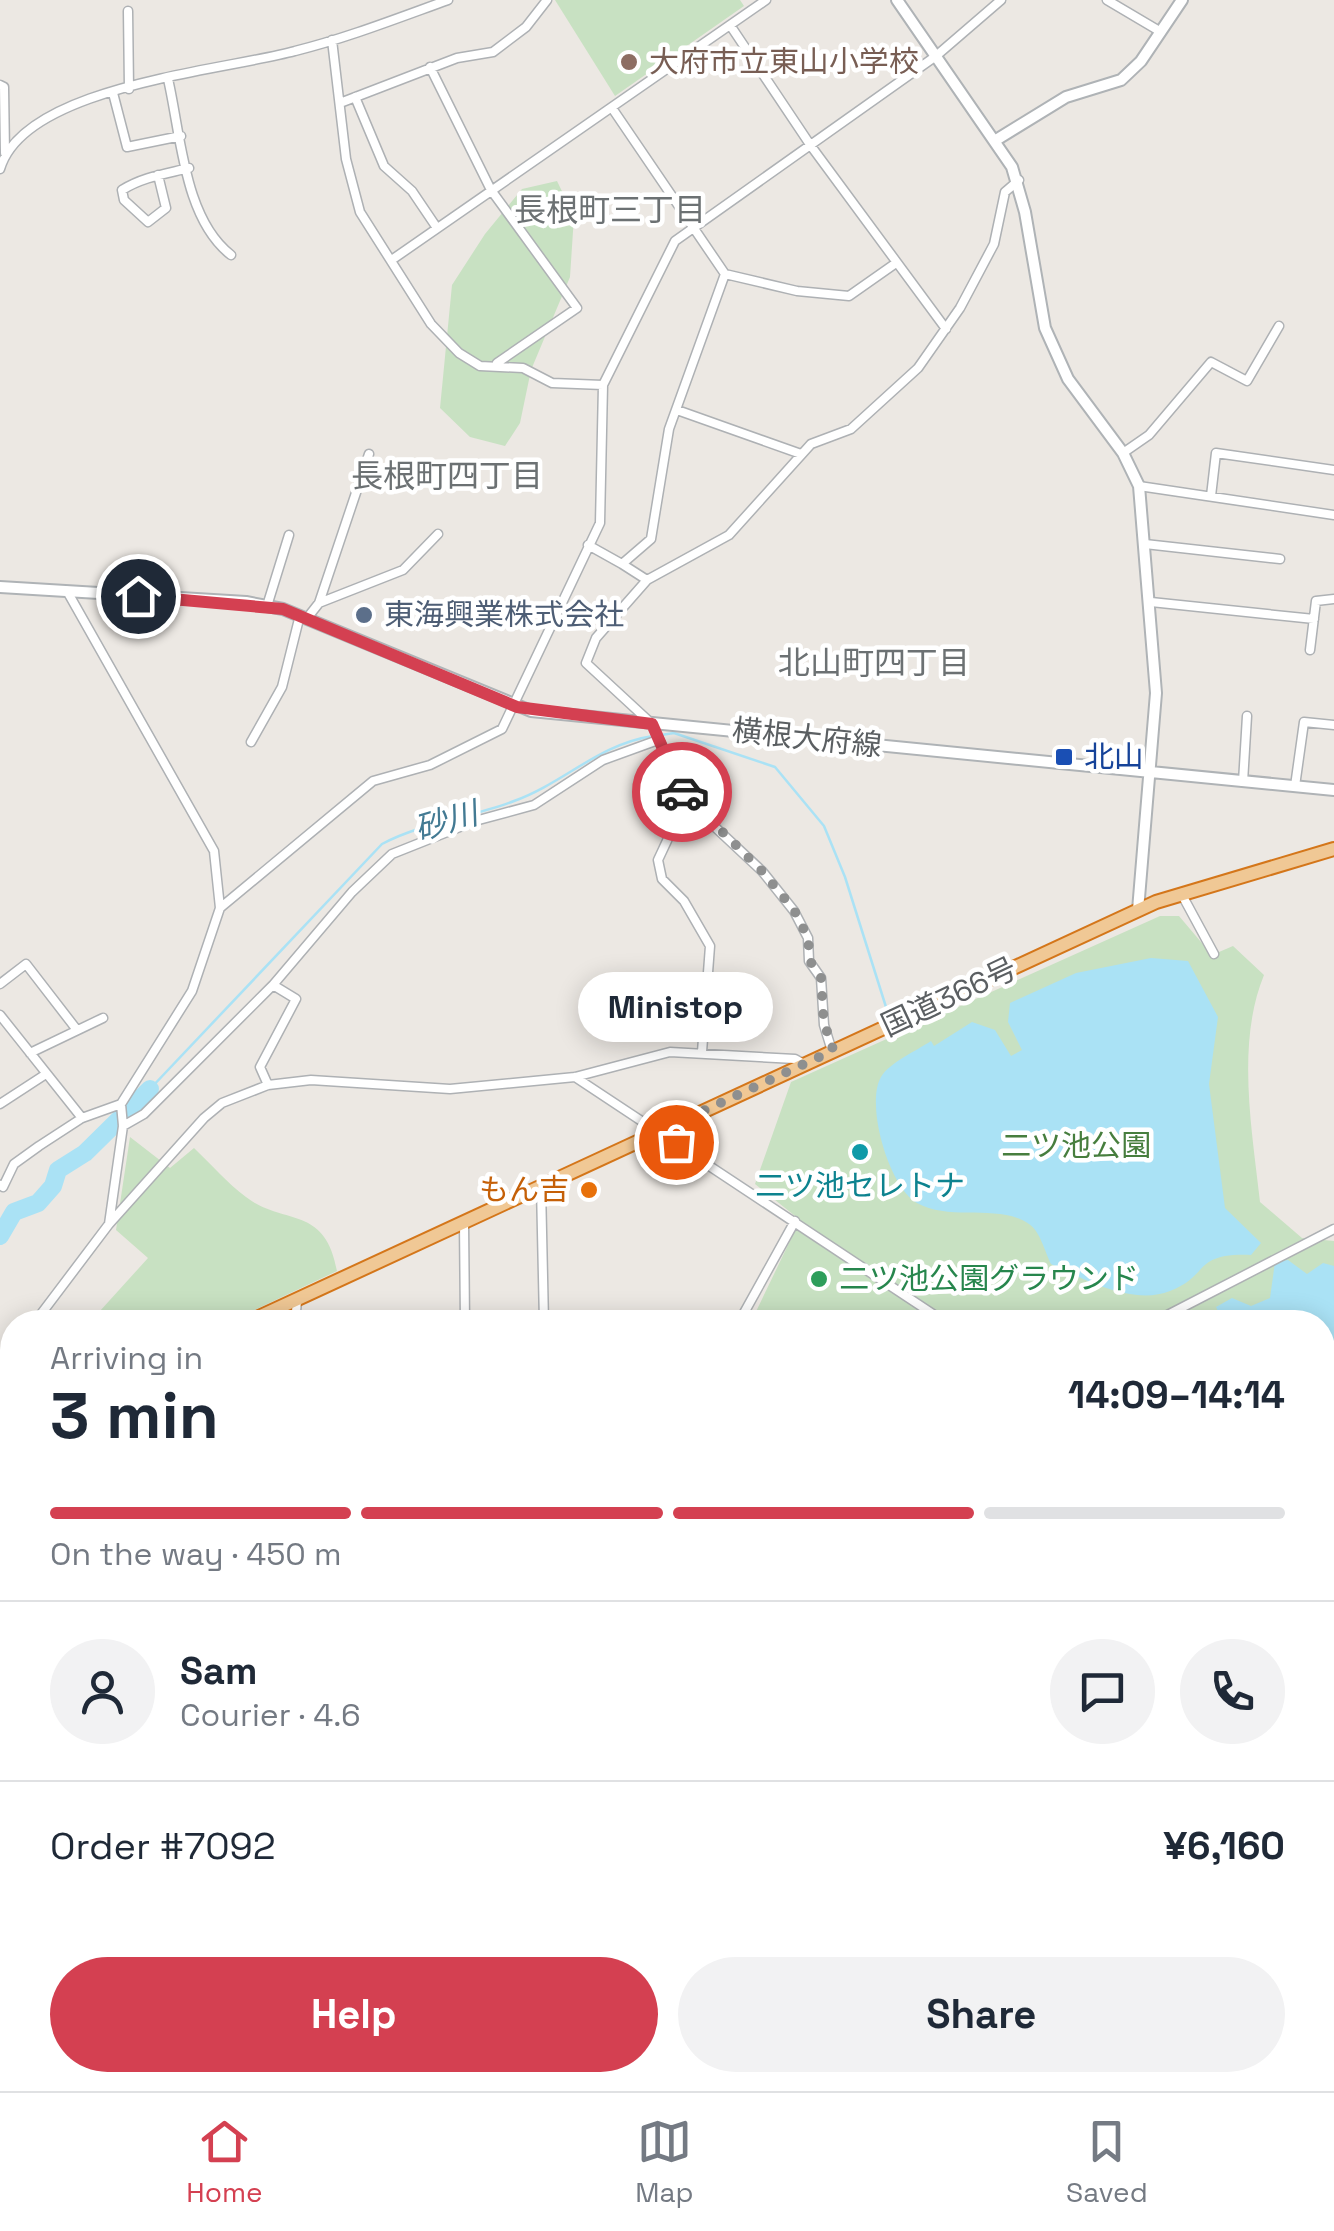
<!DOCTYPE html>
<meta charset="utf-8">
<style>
body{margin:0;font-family:"Space Grotesk","Noto Sans JP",sans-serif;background:#f2f2f3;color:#1f2937;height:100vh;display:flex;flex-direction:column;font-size:38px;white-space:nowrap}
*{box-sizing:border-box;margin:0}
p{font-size:32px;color:#747a83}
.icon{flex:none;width:55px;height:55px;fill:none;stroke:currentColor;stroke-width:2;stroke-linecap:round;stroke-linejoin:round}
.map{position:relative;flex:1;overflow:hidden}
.side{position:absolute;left:0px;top:1310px;width:1335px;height:782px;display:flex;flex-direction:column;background:#fff;border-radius:40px 40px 0 0;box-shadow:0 5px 25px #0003}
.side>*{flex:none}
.pin{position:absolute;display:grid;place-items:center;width:85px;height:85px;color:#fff;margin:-42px;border:5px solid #fff;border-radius:50%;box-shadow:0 2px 10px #0007}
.courier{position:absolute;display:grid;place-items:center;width:100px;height:100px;margin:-50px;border:8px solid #d44051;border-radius:50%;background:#fff;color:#222;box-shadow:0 2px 12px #0007}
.bubble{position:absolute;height:70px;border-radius:35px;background:#fff;box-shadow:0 5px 25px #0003;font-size:32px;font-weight:800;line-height:70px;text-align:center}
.summary em{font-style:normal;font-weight:800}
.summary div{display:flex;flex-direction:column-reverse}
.summary{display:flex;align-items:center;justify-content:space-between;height:170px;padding:0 50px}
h1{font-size:65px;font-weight:800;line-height:75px}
.bar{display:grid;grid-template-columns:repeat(4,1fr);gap:15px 10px;align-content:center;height:120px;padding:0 50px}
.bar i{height:12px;border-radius:8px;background:#e0e1e3}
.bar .current{background:#d44051}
.bar p{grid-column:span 4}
.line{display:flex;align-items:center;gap:25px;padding:0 50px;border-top:2px solid #e0e1e3}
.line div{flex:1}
.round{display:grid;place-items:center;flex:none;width:105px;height:105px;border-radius:52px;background:#f2f2f3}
.button{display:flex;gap:20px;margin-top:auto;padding:20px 50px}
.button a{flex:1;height:115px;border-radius:60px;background:#d44051;color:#fff;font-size:40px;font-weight:800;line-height:115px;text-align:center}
.button a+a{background:#f2f2f3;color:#1f2937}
.menu{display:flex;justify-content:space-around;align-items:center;height:140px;border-top:2px solid #e0e1e3;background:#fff;font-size:28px;color:#747a83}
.menu a{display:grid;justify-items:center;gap:5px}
.menu .current{color:#d44051}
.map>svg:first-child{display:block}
.education{fill:#ded9d4}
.green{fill:#c8e1c2}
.water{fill:#aae2f5}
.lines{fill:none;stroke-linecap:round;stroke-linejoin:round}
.stream{stroke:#aae2f5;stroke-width:2.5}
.river{stroke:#aae2f5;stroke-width:18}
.street-casing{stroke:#aeb1b4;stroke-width:11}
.secondary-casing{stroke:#afb3b6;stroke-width:14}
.highway-casing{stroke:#d4761a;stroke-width:16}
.street{stroke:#fff;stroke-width:8}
.secondary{stroke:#fff;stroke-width:10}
.highway{stroke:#f0c895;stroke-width:12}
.rail{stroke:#afb0b0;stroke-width:2.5;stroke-dasharray:2.5 12;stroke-linecap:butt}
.done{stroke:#8e8f8f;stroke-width:10;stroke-dasharray:0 18}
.route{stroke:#d44051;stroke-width:12}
.education-dot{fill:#8d6e63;stroke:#fff;stroke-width:4}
.service-dot{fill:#5c6f8a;stroke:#fff;stroke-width:4}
.transit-dot{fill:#1a4fb4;stroke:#fff;stroke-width:4}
.culture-dot{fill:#0f9aa8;stroke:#fff;stroke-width:4}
.food-dot{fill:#e8710a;stroke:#fff;stroke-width:4}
.leisure-dot{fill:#2e9e5b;stroke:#fff;stroke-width:4}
.labels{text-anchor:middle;stroke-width:9;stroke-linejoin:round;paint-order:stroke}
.education-label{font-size:30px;fill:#785e54;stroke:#fff;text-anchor:start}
.service-label{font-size:30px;fill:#4e5e75;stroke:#fff;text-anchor:start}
.street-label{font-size:30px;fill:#5b5f62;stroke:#fff}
.transit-label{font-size:30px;fill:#164399;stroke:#fff;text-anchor:start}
.park-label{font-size:30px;fill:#477e3e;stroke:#fff}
.culture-label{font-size:30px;fill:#0d838f;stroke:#fff}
.food-label{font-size:30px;fill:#c56008;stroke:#fff;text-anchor:end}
.leisure-label{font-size:30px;fill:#27864d;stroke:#fff;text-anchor:start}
.neighbourhood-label{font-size:32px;fill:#6c7173;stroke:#fff}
.water-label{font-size:32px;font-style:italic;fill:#437a93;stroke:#fff}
</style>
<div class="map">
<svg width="1334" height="2091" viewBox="0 0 1334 2091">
<rect width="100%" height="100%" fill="#ece8e3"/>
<path class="education" d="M0,1766l12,3v311h102l-114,6z"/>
<path class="green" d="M555,0h185l4,6 -129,90z
M557,181l17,35 -4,61 -39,93 -11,53 -15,23 -35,-9 -30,-29 12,-123 33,-51 37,-45z
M1160,916h19l33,39 21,-9 31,29c-28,68 -12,155 -4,227l42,36 32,3v181l-11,7 -1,-107h-571l49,-102 -45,-36 36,-102z
M130,1137l40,31 24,-20c17,16 33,35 52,49 37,29 79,7 91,74l-108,51h-21l-5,-8 -37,3 -9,5h-67l58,-64 -32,-28z
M12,1789v139h-12v-137z
M440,2080h521l-7,11h-502z
M1106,2080h162l4,11h-173z"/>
<path class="water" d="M1151,958l37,3 30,56 -9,67 16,124 36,35 -10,12c-59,-2 -40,20 -81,36 -37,15 -87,-12 -119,-27 -6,-12 -11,-33 -22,-40 -30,-21 -78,-2 -112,-21 -28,-15 -52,-99 -36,-126 8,-14 35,-26 50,-36l3,5 38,-24 23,8 16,26 11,-6 -14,-28 2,-19 66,-30z
M1288,1260l19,14 16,-11 11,3v122l-11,15 -1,-81h-99l-7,-15 16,-9 19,8 19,-8 5,-36z"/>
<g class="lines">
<path class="stream" d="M661,735l13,-2 101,34 49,59 21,51 41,130
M150,1089l232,-245c42,-22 88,-26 132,-43 50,-18 85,-57 139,-65"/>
<path class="river" d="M0,1236l14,-24 24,-9 15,-17 5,-16 27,-17 65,-64"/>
<g class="street-casing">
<path id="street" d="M1107,0l54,32
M128,11l1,78
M730,25l81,121 135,183
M332,40l14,119 14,53 71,112 28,29 21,13 43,2 29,15 51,2
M430,67l61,123 86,118 -80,55
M168,79c13,56 16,140 63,176
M0,85l4,2 1,66
M113,93l14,54 54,-11
M355,97l29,69 28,25 25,37
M340,103l117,-45 36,-6 33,-25 21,-27
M612,108l113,166 72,17 52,5 47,-33
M0,169c24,-83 222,-98 295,-118 52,-13 103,-33 153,-51
M158,175l8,33 -18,14 -24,-22 -2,-10c21,-13 43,-16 67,-22
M393,259l373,-259
M677,410l124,44
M1123,453l26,-18 62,-73 36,19 32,-55
M1139,486l195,29
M1211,496l5,-43 118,17
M1145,544l135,15
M588,545l34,19
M647,580l-25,-16 29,-25 18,-110 56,-155
M1151,602l163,17
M319,603l50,-149
M267,606l22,-71
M308,617l11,-14 84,-33 35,-36
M1310,650l6,-49 18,-2
M251,742l31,-55 18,-72
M1243,782l4,-66
M1295,786l9,-64 30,3
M686,800l-28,60 4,19 22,22 26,45 -8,106
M1181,893l33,61
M220,908l153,-127 57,-16 72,-36 98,-206 3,-138 72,-144 261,-185 65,-56
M0,984l26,-20 51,66
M0,1015l82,103
M832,1051l-8,-26 -3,-47 -12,-17 -1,-23 -14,-27 -32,-40 -76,-71 -34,-76 -66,-61 10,-25 51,-58 82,-45 82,-91 40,-15 67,-61 42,-60 34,-64 11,-52 14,-12
M30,1053l73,-35
M575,1077l370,245
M268,1085l-8,-18 36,-68 -23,-14
M0,1104l46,-30
M123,1126l21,-12 129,-129 79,-93 40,-38 83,-33 59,-16 69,-45 55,-20
M0,1185l3,2 11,-23 25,-18 43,-28 39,-14 71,-113 28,-83 -6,-57 -147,-260
M541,1187l3,135
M464,1223l1,99
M109,1224l14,-98 -2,-22
M35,1322l74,-98 95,-106 18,-15 46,-18 43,-5 139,9 125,-12 95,-25 125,7 9,5
M295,1322l2,-21
M739,1322l56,-101
M1154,1322l180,-93
M0,1373l12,-19
M1322,1684l12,-7
M0,1761l12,5
M1322,1918l12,-3
M911,2080l1,11
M52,2091h108
M287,2091l15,-11"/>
</g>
<g class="secondary-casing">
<path id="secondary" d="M897,0l115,167 13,45 20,116 23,51 55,74 16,33 17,207 -18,217
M996,140l70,-43 55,-17 20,-19 41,-61
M0,587l246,15 37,7 248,102 803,79
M1322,1592l12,-42
M0,1679l12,12
M1322,1770l12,54
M427,2080l12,11"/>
</g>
<g class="highway-casing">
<path id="highway" d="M248,1322l908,-420 178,-53
M0,1440l12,-5"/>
</g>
<use href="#street" class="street"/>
<use href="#secondary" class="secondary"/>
<use href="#highway" class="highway"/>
<path class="rail" d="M1322,1654l12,-16
M1011,2091l8,-11"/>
</g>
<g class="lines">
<path class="done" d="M676,1142l-18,-10 174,-81 1,-9 -9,-16 -3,-48 -11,-17 -2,-23 -14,-28 -32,-39 -80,-79"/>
<path class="route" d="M138,596l145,13 234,98 135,17 30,68"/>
</g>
<circle class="education-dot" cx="629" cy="62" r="10"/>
<circle class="service-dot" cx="364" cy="615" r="10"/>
<rect class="transit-dot" x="1054" y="747" width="20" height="20" rx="5"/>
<circle class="culture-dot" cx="860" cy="1152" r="10"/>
<circle class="food-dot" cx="589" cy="1190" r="10"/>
<circle class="leisure-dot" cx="819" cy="1279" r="10"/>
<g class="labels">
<g class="education-label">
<text x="649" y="72">大府市立東山小学校</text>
</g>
<g class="service-label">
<text x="384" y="625">東海興業株式会社</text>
</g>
<g class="street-label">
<text transform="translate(807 738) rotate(6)" y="10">横根大府線</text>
<text transform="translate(949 997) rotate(-25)" y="10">国道366号</text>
</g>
<g class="transit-label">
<text x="1084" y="767">北山</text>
</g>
<g class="park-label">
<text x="1076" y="1156">二ツ池公園</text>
</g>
<g class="culture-label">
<text x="860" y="1196">二ツ池セレトナ</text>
</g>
<g class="food-label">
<text x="569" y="1200">もん吉</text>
</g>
<g class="leisure-label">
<text x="839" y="1289">二ツ池公園グラウンド</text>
</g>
<g class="neighbourhood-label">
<text x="610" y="221">長根町三丁目</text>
<text x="447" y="487">長根町四丁目</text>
<text x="874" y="674">北山町四丁目</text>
</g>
<g class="water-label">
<text transform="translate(446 821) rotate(-16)" y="11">砂川</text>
</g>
</g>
</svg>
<div class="pin" style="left:676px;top:1142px;background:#ea580c"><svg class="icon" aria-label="bag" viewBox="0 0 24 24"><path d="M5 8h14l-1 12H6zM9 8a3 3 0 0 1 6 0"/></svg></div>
<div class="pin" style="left:138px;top:596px;background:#1f2937"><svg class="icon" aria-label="home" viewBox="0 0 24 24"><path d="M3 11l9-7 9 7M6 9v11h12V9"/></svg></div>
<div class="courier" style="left:682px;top:792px"><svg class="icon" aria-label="car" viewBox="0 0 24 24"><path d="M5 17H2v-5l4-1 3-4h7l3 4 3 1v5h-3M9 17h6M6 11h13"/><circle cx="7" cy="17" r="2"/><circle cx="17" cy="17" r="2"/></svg></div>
<div class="bubble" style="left:578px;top:972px;width:195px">Ministop</div>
<section class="side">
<div class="summary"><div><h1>3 min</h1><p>Arriving in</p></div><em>14:09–14:14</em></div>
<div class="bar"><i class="current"></i><i class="current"></i><i class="current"></i><i></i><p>On the way · 450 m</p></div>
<div class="line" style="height:180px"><a class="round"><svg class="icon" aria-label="person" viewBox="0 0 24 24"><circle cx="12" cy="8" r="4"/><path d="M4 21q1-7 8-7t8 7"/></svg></a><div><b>Sam</b><p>Courier · 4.6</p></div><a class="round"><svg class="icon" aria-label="chat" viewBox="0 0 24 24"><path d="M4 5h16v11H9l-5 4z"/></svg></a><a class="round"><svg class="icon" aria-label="phone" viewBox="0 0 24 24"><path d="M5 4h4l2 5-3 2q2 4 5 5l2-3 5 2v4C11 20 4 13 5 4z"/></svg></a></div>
<div class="line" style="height:130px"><div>Order #7092</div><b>¥6,160</b></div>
<div class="button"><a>Help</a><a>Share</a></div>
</section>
</div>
<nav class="menu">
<a class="current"><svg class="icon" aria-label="home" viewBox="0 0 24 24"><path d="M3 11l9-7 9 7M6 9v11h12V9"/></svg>Home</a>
<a><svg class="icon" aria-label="map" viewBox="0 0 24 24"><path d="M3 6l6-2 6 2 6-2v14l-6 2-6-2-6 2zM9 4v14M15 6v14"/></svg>Map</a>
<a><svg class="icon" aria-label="saved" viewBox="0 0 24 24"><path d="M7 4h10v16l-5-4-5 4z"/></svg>Saved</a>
</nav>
